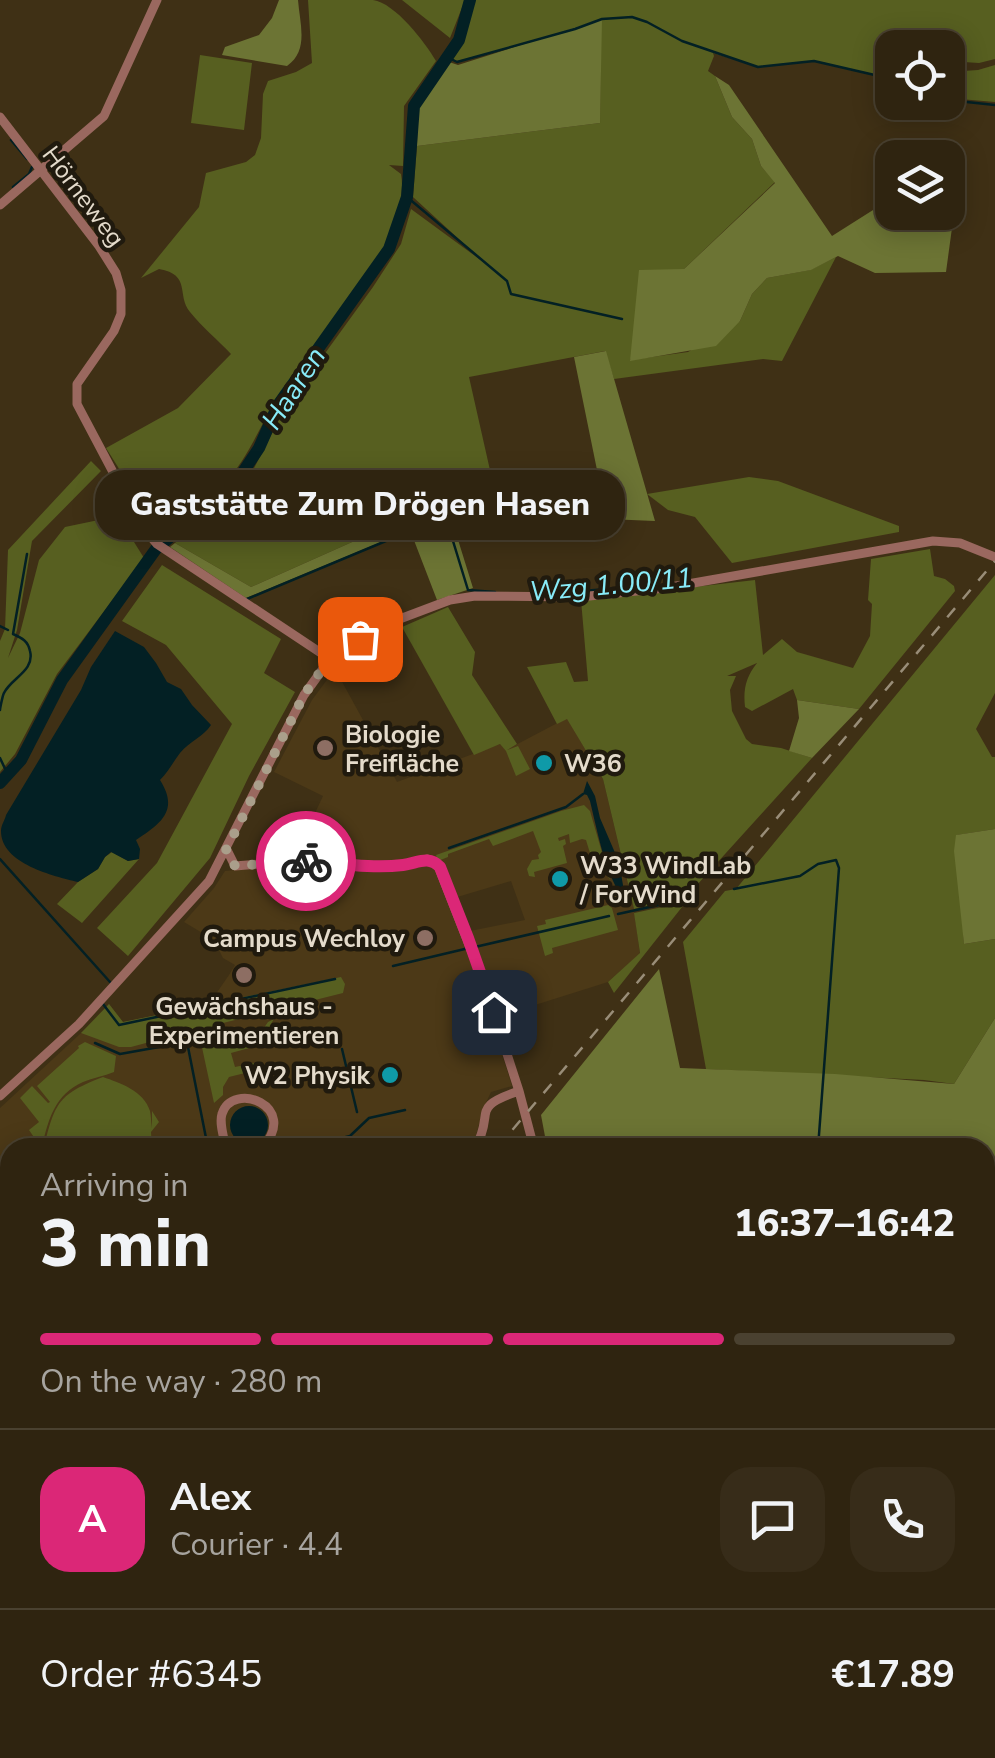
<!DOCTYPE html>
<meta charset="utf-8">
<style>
body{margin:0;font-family:"Nunito Sans",sans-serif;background:#372c19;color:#f1f3f6;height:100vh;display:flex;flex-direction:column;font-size:38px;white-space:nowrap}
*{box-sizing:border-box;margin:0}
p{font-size:32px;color:#a7a49f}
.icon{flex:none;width:55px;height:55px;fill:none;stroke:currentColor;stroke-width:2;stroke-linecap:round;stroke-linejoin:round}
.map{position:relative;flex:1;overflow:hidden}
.details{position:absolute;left:0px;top:1138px;width:995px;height:622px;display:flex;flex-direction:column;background:#2f2410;border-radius:30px 30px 0 0;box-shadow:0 5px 25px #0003,0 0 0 2px #4a4130}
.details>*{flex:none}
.tools{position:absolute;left:875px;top:30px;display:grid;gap:20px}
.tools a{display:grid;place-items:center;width:90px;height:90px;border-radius:20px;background:#2f2410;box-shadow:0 5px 25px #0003,0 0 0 2px #4a4130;font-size:50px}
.pin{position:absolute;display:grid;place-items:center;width:85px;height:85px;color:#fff;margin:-42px;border-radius:20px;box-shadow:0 5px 15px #0006}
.courier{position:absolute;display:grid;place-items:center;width:100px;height:100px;margin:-50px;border:8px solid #db2777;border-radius:50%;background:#fff;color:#222;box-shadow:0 2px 12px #0007}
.bubble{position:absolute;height:70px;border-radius:30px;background:#2f2410;box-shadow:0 5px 25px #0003,0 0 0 2px #4a4130;font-size:32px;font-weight:800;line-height:70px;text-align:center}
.head em{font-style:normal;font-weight:800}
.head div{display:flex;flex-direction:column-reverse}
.head{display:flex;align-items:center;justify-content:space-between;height:170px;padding:0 40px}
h1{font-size:65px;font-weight:800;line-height:75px}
.bar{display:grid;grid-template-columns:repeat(4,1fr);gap:15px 10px;align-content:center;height:120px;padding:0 40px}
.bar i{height:12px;border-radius:8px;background:#4a4130}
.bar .selected{background:#db2777}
.bar p{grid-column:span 4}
.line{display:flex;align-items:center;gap:25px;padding:0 40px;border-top:2px solid #4a4130}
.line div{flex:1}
.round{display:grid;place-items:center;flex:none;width:105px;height:105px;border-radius:30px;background:#372c19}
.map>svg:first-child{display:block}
.built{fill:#4c3917;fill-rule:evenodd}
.green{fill:#575f20}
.forest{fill:#6c7434}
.water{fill:#032024}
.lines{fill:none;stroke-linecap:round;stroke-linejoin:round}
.stream{stroke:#032024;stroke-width:2.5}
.river{stroke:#032024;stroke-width:12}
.street{stroke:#9a685f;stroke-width:9}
.secondary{stroke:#d48576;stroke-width:11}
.highway{stroke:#f9c7bd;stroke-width:15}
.rail{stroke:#998d78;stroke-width:2.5;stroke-dasharray:12 12;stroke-linecap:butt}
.done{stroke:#aa9f8b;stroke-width:10;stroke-dasharray:0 18}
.route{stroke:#db2777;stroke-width:12}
.education-dot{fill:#8d6e63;stroke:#201a0e;stroke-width:4}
.culture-dot{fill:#0f9aa8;stroke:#201a0e;stroke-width:4}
.labels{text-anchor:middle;stroke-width:9;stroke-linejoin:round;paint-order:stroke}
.street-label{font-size:25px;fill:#e4dbcb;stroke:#201a0e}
.poi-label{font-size:25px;font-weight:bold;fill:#e4dbcb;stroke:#201a0e;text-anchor:start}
.water-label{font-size:28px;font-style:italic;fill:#88ebf8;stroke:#201a0e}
</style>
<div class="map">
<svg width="995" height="1758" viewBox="0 0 995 1758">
<rect width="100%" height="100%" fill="#3f3015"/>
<path class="built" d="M335,669l62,113 103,-38 6,6 61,-32 36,61 31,130 6,45 -32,28 -117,37 21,67 -21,6 -7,15 -11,39 -463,2v61l-10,-7v-94l93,-86 16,-18 14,18 86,-18 20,-29 6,-10 -12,-7 -9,-18 -30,-18 30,-34 11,-17 40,-4 29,-9 29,-62 -49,-24 38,-72zM511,881l14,39 -55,11 -16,-33z
M985,1428h10v125l-10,-2z
M985,1579h10v179h-163l8,-8h145z"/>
<path class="green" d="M308,0c21,0 45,0 65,0 22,3 52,42 63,61l-32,45 -1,60 -14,-1 12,9c12,67 -87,168 -123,223 -17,26 -27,55 -47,79 -18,22 -47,42 -69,61l-56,-89 72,-40 53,-54c-13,-14 -29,-27 -41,-42 -14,-17 2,-37 -31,-43l-18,9 58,-71 7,-34 40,-11 9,-7 6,-17 2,-44 5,-13 28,-9 16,-9z
M402,0h63l-15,38z
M475,0h520v59l-16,4 -31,-2v-13h-56v31l-78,-18 -56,6 -45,-14 1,3 -6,15 7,5 17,41 20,22 9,27 14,16 -91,87 -54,91 58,-8 52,-31 12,-27 15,-16 43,-8 26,-13 -54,104 -19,-2 -149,20 -9,-28 -136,26 23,102 -47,12 4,37 -43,-10 -155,69 -76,-44 76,-69 33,-64 89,-123 28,-43 10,-35 75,55 -73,-67 4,-51 183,-23 1,-103 -112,34 -32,7 -4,-2 11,-19z
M200,55l52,8 -8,67 -53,-7z
M995,65v37l-47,-4v-26l30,-2z
M91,461l10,10 -69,70 -15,89 -9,28 12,-25 19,-73 26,-33 48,-10 6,1 25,40 -87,116 -42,80 -15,18v-131l5,-12 3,-79z
M749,477l29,4 121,45v6l-167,31 -37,-46 -27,-7 -21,-16z
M930,549l4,27 11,3 9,7 1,5 -96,118 -62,-9 -4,-11 -41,22 -7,-4c-2,-18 1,-30 12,-44l-30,13h9l-6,14 2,21 14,28 6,5 29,4 31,10 -125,138 -53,13 -31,-130 -36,-60 -10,5 -30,-57 39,-5 8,20 14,-1 -7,-81 174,-20 8,75 19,-16 15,13 56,16 17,-32 2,-32 -4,-4 3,-41z
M162,565l119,74 -17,34 31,19 -46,84 -39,82 -82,98 -31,-28 60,-65 75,-139 -66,-79 -44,-24z
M995,575v118l-19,36 16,28h3v72l-38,6 7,109 31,-5v79l-41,66 -30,-4 -218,-11 -23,-127 42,-51 11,-2z
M448,607l27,45 -3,23 45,69 -10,6 11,-4 12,23 -14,7 -10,-25 -6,-7 -26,11 -72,-128z
M584,805l6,6 20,69 -5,-8 -12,-9 -7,-23 -4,-1 -12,4 -1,-9 -11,4 1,3 6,-2 1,5 -3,2 4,17 -33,9 1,5 -6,-1 -2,-7 5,-9 7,-1 -1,-4 3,-3 -8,-21 -40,15 -4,-7 -41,15v3l-10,4 -2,-6 125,-44z
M112,852l16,9 11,-2 -57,64 -25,-19 21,-22 20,-13 7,-12z
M686,902l-72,91 -6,-11 32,-29 -6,-40z
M608,905l4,3 6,22 -66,18 1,5 -8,3 -8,-30 9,-2 -1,-4z
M341,977l4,7 -2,9 -128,32 24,15 20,-5 9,-13 6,-3 -13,21 -9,2 1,5 -22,6 4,14 19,-4 3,7 -28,7 -6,10v8l-9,8 -16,-74 -67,18h-12l-38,-14 28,-29 14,18z
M85,1042l31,14 -2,16c-10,4 -21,6 -31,10 -28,12 -35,38 -41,65h-9l5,-4 -9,-13 10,-8 -19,-24 12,-12 16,17 2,-1 -13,-16 42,-38 -1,-2z
M103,1077c17,6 41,14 47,34 1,5 1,11 2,17v-17l7,11 -8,10 1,15h-92v-6l-10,1v5h-6c11,-45 15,-53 59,-70z
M226,1750h155l-5,8h-139z"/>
<path class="forest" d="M279,0h19c2,25 11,50 -11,66l-65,-11 3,-8 34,-12 13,-17z
M602,19l-2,104 -183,23 1,-39 31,-45 9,3z
M715,76l14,9 103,151 60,-38v14h56v-29l6,-1 4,2 -12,88 -71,1 -37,-17 -27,14 -44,8 -15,16 -12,27 -24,25 -86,15 9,-91 45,-1 91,-86 -14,-17 -9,-27 -20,-22z
M606,351l49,170 -48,-2 -33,-162z
M492,479l7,33 -52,2 -2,-23z
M406,518l49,12 18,58 -36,12 -27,-70 -164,68 -76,-51 5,-4 76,44z
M797,700l62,9 -47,49 -23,-7 10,-33z
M995,829v110l-31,5 -10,-93 2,-16z
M659,969l21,99 155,6 119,10 41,-66v152l-10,15v-37l-438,-1 -6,-32z
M995,1238v190h-10v-175z
M649,1750h191l-8,8h-192z"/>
<path class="water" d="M115,631l29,16 12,16 11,19 14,7 11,16 19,20c-8,12 -21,16 -31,28 -7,9 -11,18 -20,27 19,30 2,43 -24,60l4,9 -1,10 -11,2 -17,-9 -6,5 -7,12 -20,13c-24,-6 -77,-18 -77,-51 0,-6 4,-11 5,-16l75,-125 10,-23z
M587,781l8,15 5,22 19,44 5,29 -2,7c-18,-30 -24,-64 -32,-97l-3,-6 -4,-1z
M230 1125a19 19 0 1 1 38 0a19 19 0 1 1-38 0Z"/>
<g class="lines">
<path class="stream" d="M447,57l10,5 118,-33 27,-10 30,-2 15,5 35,19 76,26 56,-6 78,18
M948,100l47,5
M11,140l16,19
M13,187l16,-13 3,-7
M407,197l100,84 4,13 111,25
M558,593l86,-7
M247,599l170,-71h32l19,62 27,2
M0,626l8,4
M0,710c0,-2 3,-16 4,-17 7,-15 31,-22 26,-42 -2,-10 -8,-13 -17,-17l14,-80
M0,758l8,17
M449,848l117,-41 17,-13
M0,859l110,123
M734,889l66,-13 18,-12 18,-4 3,8 -21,280
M618,914l59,-13
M475,947l134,-31
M393,966l76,-18
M103,1004l16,21 216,-46
M95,1043l25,11 67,-12 21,106
M342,1049l15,63
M285,1143l8,5
M302,1148l48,-12 19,-18 36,-8"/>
<path class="river" d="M0,783l21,-23 41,-80 94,-131 81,-68 22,-33 19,-43 111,-156 18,-52 7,-91 45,-66 11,-40"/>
<path class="street" d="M0,117l99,129 17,27 5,17v24l-7,17 -37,53v20l64,121 16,19 173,115
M0,205l104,-89 53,-116
M227,850l8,16 62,-5 86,5 21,-1 23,-6 10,4 47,120 35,108 15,57
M0,1096l79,-72 130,-143 95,-186 26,-36 7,-7 60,-32 53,-20 25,-4 105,1 85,-9 268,-47 27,2 35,14
M226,1148c-2,-10 -7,-25 -4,-34 10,-34 79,-8 40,34
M475,1148c21,-36 -7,-40 44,-57
M0,1320l10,7
M0,1698l10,-11
M158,1750l10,8 5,-8
M56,1758l7,-8"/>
<path class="secondary" d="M985,1565h10
M0,1666l10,-5
M464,1758v-8"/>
<path class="highway" d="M985,1213l10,-16
M985,1237l10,-16
M601,1758l7,-8
M618,1758l8,-8
M635,1758l7,-8"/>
<path class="rail" d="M497,1148l498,-587
M0,1731l10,-12"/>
</g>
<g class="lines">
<path class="done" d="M306,861l-71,5 -9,-16 78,-155 26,-37 30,-19"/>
<path class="route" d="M306,861c31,2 65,8 97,4 15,-2 25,-10 37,2l28,71 26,74"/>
</g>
<g class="education-dot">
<circle cx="325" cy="748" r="10"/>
<circle cx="425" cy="938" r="10"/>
<circle cx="244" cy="975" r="10"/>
</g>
<g class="culture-dot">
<circle cx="544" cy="763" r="10"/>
<circle cx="560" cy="879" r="10"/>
<circle cx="390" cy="1075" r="10"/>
</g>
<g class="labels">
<g class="street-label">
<text transform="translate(84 196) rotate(53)" y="9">Hörneweg</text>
</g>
<g class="poi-label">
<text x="345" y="743">Biologie<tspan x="345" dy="29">Freifläche</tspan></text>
<text x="564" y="772">W36</text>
<text x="580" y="874">W33 WindLab<tspan x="580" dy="29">/ ForWind</tspan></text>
<text x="405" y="947" text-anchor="end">Campus Wechloy</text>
<text x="244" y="1015" text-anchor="middle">Gewächshaus -<tspan x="244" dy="29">Experimentieren</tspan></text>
<text x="370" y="1084" text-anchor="end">W2 Physik</text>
</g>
<g class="water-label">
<text transform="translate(293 388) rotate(-57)" y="10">Haaren</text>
<text transform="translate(611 584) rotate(-5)" y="10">Wzg 1.00/11</text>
</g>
</g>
</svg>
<div class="tools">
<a><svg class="icon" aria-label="locate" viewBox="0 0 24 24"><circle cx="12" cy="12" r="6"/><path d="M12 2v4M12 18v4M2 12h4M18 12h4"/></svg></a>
<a><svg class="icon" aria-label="layers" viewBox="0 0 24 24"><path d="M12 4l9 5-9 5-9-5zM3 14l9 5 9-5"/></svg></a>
</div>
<div class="pin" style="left:360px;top:639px;background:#ea580c"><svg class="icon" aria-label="bag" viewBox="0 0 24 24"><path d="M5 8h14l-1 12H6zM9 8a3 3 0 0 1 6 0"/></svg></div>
<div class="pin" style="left:494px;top:1012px;background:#1f2937"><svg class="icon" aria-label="home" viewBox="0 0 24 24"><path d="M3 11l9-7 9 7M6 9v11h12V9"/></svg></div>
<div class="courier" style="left:306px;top:861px"><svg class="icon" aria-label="bike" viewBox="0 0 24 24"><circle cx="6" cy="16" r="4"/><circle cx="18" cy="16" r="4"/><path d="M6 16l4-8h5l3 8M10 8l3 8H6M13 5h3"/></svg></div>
<div class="bubble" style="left:95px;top:470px;width:530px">Gaststätte Zum Drögen Hasen</div>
<section class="details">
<div class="head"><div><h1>3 min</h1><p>Arriving in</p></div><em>16:37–16:42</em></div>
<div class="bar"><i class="selected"></i><i class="selected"></i><i class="selected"></i><i></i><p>On the way · 280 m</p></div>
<div class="line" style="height:180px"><b class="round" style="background:#db2777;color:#fff">A</b><div><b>Alex</b><p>Courier · 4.4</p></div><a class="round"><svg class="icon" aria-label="chat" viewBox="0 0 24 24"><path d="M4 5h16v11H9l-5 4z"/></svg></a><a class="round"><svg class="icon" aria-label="phone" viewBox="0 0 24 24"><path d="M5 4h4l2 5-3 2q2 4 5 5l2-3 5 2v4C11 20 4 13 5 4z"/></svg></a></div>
<div class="line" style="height:130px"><div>Order #6345</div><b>€17.89</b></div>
</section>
</div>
